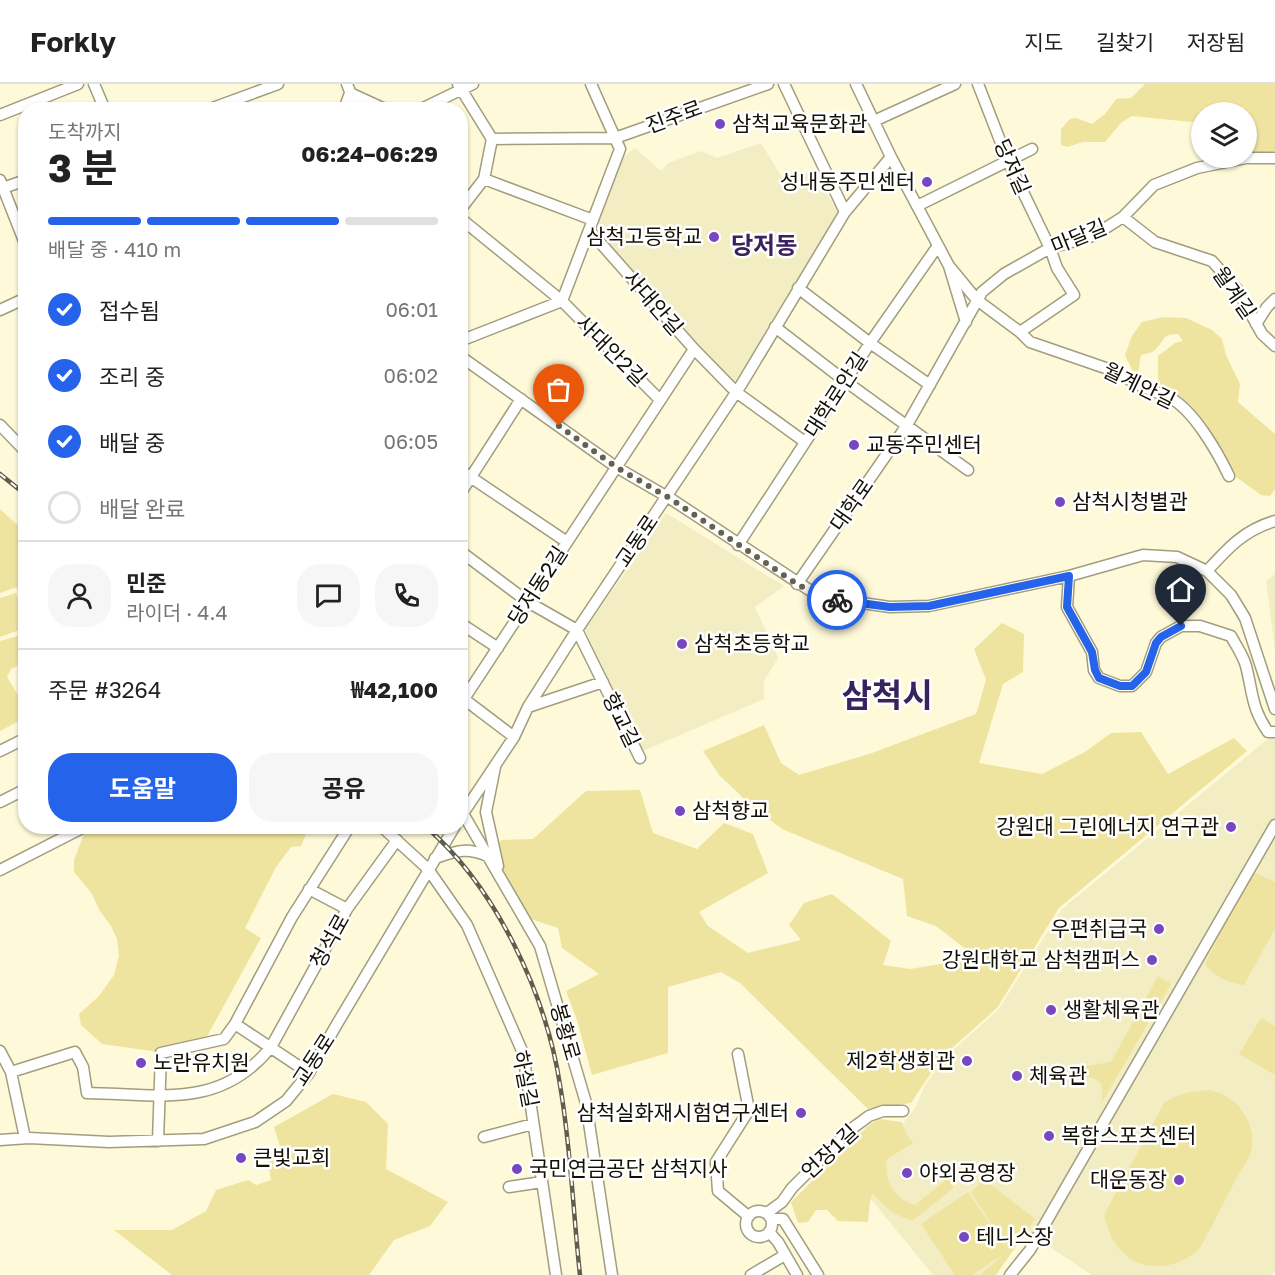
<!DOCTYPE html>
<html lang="ko">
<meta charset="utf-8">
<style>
body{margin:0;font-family:"Golos Text","Noto Sans KR",sans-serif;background:#f6f6f6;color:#222;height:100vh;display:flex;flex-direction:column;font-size:22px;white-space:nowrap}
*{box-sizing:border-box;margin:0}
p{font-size:20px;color:#767676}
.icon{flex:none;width:33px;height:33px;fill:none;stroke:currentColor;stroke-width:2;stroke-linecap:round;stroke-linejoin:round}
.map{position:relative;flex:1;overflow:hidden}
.drawer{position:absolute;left:18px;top:18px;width:450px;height:732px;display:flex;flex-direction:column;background:#fff;border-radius:24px;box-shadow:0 2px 4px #0004}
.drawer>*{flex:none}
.buttons{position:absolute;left:1191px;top:18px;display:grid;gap:12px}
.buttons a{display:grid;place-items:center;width:66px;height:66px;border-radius:50%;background:#fff;box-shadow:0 2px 4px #0004;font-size:30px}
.pin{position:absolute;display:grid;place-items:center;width:51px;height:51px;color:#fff;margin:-62px -26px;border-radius:50% 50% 50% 0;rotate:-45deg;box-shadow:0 0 6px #0007}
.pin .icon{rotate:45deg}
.courier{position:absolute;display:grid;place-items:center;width:60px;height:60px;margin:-30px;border:4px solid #2563eb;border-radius:50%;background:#fff;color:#222;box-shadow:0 2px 8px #0007}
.head em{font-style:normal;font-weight:700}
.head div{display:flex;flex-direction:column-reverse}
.head{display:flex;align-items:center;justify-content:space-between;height:102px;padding:0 30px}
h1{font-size:39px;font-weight:700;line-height:45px}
.bar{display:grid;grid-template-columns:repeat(4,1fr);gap:9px 6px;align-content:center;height:72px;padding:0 30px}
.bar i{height:8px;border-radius:4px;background:#e0e0e0}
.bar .active{background:#2563eb}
.bar p{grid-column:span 4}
.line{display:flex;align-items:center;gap:15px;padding:0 30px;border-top:2px solid #e0e0e0}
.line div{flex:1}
.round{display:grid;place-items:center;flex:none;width:63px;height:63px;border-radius:24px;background:#f6f6f6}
ol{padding:0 30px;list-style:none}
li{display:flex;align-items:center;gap:18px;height:66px}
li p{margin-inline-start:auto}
li .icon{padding:6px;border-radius:50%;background:#2563eb;color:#fff;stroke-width:4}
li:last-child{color:#767676}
li i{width:33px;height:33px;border:3px solid #e0e0e0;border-radius:50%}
.action{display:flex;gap:12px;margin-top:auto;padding:12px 30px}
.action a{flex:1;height:69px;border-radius:24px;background:#2563eb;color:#fff;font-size:24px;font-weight:700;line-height:69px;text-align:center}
.action a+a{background:#f6f6f6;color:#222}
header{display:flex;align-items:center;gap:36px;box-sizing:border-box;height:84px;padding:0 30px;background:#fff;border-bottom:2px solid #e0e0e0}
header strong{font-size:28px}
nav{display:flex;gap:33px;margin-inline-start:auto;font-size:21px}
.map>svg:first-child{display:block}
.built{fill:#f3edc4}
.green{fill:#efe49f}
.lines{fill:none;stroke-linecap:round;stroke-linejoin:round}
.minor-casing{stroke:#a19d7e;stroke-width:13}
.minor{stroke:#fff;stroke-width:10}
.rail-casing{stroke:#605d4b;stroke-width:4.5}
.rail{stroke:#fff;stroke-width:2;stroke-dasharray:7;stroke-linecap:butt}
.done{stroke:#656250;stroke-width:6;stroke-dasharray:0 10.8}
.route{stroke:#2563eb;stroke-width:8}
.poi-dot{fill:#7847bf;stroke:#fff;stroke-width:2}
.labels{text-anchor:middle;stroke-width:5;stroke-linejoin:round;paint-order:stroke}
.street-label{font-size:21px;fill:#131106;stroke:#fff}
.poi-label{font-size:21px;fill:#131106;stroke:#fff;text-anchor:start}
.quarter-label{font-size:24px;font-weight:bold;fill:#3a235d;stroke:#fff}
.town-label{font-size:33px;font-weight:bold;fill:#3a235d;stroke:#fff}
</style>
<header>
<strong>Forkly</strong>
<nav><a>지도</a><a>길찾기</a><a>저장됨</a></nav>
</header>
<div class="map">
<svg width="1275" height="1191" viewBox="0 0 1275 1191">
<rect width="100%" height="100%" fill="#fef9d8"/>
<path class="built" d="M761,59l23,38 30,-11 24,43 -104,170 -142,-156 28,-67 15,-12 26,23 7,-8 33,-12 16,7z
M666,429l118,73 -29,21 23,51 -14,23v18l-121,52 -58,-121z
M1275,490v75l-9,-68z
M1275,649v539l-5,3h-178l-69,-46 -29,46h-61l-76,-93 59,-75 8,-20 19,-28 55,-49 64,-101z"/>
<path class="green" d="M1145,0h130v67l-22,4 -6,-3 -1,-40h-44l-1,11 -69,-7 -10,6 -17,20h-22l-16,5 -6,-2v-16l9,-10 6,-1 16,6 13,-10 11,-15 15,-1z
M1163,233l23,1 26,12 10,9 4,16 14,29 -2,18 37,32v55l-5,7 -9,-1 -29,-21 -40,-68 -12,-10 -17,-9 -5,-5v-26l17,-13 8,-2 -5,-7c-17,0 -13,7 -23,16 -3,3 -10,4 -14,5l-3,18 -6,-3 -7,-15 7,-19 10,-14z
M0,425l25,23v76l-8,-21 -17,6z
M16,509l9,28v7l-25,9v-39z
M1002,539l22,11 -1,38 -20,12 -24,79 63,11 43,-22 26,-19 30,-1 27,42 66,-36 13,13 -188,157 -62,100 -56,50 -30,45 -43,6 -128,-126 -19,-11 -53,15v66l-76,22 -15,-55 -11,-29 33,-17 -37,-26 -4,-20 -36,-12 -28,-63 7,-13 32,-1 53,-48 54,-1 13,43 44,16 27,-26 29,11 15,39 -69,39 9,14 40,27 53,-13 -12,-15 15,-22 28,-9 59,47 -8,24 27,4 67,-11 -41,-32 -29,-10 -4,-37 -121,-50 -29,-22 -33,-31 -17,-25 61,-26 17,38 18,12 73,-22 104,-39 10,-34 -12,-31z
M25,550v28l-14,7 -4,8 18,30v11l-25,13v-90z
M97,743h212l-8,19 -10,1 -15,20 -31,61 16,10 -57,104 -38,11 -64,-9 -21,-19 -2,-11 20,-18 15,-21 5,-19 -2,-17 -6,-13 -11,-15 -8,-17 -18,-22v-12l10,-26z
M1256,789l19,9v47l-31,56c-13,-1 -32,-9 -39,-22l44,-86z
M1158,892l13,8 -70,120 2,-11 -2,-10c-9,-7 -16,-8 -27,-4l-4,-4 15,-9 26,-4z
M1261,934l14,8v49l-36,-21z
M1208,1006c29,4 50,33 43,62 -3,9 -11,20 -16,29 -11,22 -23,44 -35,67 -22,23 -63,26 -83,-2 -7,-9 -10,-20 -13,-31l60,-112c14,-10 28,-11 44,-13z
M333,1010l33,8 22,22 -2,45 62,33 -18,24 -36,14 -25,35h-197l-58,-45h58l34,-19 10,-21 32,-10 8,5 15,-5 -3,-18 13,-12 -7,-23z
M879,1035l23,3 4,11 7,10 -26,16c-3,22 6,39 28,46l33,-27 6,10 -42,33 -19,-8 -21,-19 -2,7 -2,21 -30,-1 -11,-11h-11l-8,12 -10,1 -7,-21 78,-77z
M984,1095l51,40 -39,56h-16l24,-21 -32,21h-17l-34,-51 47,-32 40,59 -37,-59z"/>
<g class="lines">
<g class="minor-casing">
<path id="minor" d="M94,0l11,26
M347,0l10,26
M458,0l34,55
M784,0l61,128
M856,0l35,73 58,109 17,56
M207,26l71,-26
M344,26l6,-17 37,17
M419,26l54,-26
M0,31l78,-31
M874,37l81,-37
M492,55l123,-1 153,-54
M484,95l109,41
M0,96l26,66
M0,105l26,-9
M917,122l115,-57
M460,126l24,-31 8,-40
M1123,133l32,25 57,19 25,28 25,45 13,12
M460,134l102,83 98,99
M589,146l105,119 42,43 69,50
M949,182l28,34 43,32 54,-37 -17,-27 -7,-20 -42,-87 -30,-77
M798,204l72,55 60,42
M0,226l26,-12
M1256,240l11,-17 8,-8
M775,243l70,54 123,89
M1020,248l10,10 90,31c16,13 32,17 50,25 23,11 48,55 59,78
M460,257l102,-40 58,-152 -29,-65
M460,272l156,111 55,32 149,98 70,10 39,-1 140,-30 74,-21 34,2 30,14 24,24 14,23 30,91
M0,341l26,27
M460,386l107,72
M460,410l61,-95
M738,461l132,-202 67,-96
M460,467l68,51 49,28 63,128
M1207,487c21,-23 37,-41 68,-50
M1069,492l-2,31 25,45 2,18 5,8 21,8h12l14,-14 10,-29 5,-6 20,-11h19l31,10c5,10 12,19 15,30 7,27 5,41 22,66h7
M797,500l110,-159 75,-133 22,-18 46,-26 43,-12 30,-19 31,-32 43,-17 49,-10h29
M460,539l38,25
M460,612l54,41
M460,621l234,-356
M528,623l75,-25
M0,667l26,-13
M495,683l-9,45 12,54
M0,718l26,-13
M461,726l79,136 46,157 26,172
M460,734l54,-81 14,-30 49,-77 164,-245 104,-173 46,-55
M381,742l47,43 39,56 56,128 33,222
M435,774c22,-7 31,-11 53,-2
M0,786l86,-44
M309,805l38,20
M235,940l57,-107 58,-91
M0,967l11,21 14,66
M738,970l11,56 -33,52 2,29 30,25
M11,988l64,-20 8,15 4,26c72,1 133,17 184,-46l76,-138 50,-69
M484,1053l49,-13
M0,1056l29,-2 80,4 95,-3 51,-17 31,-21 23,-28 28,-49 118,-198
M158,1057l3,-88 63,-14 11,-15 74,49
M509,1103l33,-5
M746 1140a13 13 0 1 1 26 0a13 13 0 1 1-26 0Z
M767,1129l15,-11 10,-14 58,-58 19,-14 14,-5h20
M771,1135h12l35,56
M769,1148l9,10 19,33
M751,1191l34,-20
M1010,1191l20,-25 23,-40 222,-385"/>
</g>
<use href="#minor" class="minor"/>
<g class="rail-casing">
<path id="rail" d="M0,390l26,21
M425,742c71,61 121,168 135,259 11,63 13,127 20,190"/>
</g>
<use href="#rail" class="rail"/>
</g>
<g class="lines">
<path class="done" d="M559,342l57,41 55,32 126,85 23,13 17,3"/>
<path class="route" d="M837,516l53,7 39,-1 140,-30 -2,31 25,45 3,18 4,8 21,8h12l14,-14 10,-29 5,-6 20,-11"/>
</g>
<g class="poi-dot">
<circle cx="720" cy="40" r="6"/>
<circle cx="927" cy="98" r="6"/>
<circle cx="714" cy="153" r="6"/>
<circle cx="854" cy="361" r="6"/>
<circle cx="1060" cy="418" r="6"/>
<circle cx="682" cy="560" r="6"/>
<circle cx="680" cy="727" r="6"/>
<circle cx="1231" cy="743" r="6"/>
<circle cx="1159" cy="845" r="6"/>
<circle cx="1152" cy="876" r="6"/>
<circle cx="1051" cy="926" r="6"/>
<circle cx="967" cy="977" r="6"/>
<circle cx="141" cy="979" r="6"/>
<circle cx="1017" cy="992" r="6"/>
<circle cx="801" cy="1029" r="6"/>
<circle cx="1049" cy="1052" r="6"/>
<circle cx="241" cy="1074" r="6"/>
<circle cx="517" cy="1085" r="6"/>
<circle cx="907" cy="1089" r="6"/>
<circle cx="1179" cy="1096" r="6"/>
<circle cx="964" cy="1153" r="6"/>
</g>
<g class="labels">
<g class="street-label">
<text transform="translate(674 33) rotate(-20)" y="7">진주로</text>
<text transform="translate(1012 83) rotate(66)" y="7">당저길</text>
<text transform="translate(1079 153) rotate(-22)" y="7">마달길</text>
<text transform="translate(1234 209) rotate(55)" y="7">월계길</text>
<text transform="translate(653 219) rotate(49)" y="7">사대안길</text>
<text transform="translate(611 267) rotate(45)" y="7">사대안2길</text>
<text transform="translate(1139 302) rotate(26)" y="7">월계안길</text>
<text transform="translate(836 311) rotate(-57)" y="7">대학로안길</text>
<text transform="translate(852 421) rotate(-55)" y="7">대학로</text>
<text transform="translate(637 457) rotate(-56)" y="7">교동로</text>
<text transform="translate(538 502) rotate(-57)" y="7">당저동2길</text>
<text transform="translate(621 636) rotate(64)" y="7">향교길</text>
<text transform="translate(330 857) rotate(-61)" y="7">청석로</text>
<text transform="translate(565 948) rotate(74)" y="7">봉황로</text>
<text transform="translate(314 976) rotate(-57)" y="7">교동로</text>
<text transform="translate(525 995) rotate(79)" y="7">하실길</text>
<text transform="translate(830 1068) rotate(-43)" y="7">언장1길</text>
</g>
<g class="poi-label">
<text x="732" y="47">삼척교육문화관</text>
<text x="915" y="105" text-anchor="end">성내동주민센터</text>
<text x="702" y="160" text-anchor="end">삼척고등학교</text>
<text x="866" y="368">교동주민센터</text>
<text x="1072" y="425">삼척시청별관</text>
<text x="694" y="567">삼척초등학교</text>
<text x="692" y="734">삼척향교</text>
<text x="1219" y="750" text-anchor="end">강원대 그린에너지 연구관</text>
<text x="1147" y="852" text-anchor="end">우편취급국</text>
<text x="1140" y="883" text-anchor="end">강원대학교 삼척캠퍼스</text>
<text x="1063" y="933">생활체육관</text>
<text x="955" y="984" text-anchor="end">제2학생회관</text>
<text x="153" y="986">노란유치원</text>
<text x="1029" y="999">체육관</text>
<text x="789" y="1036" text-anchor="end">삼척실화재시험연구센터</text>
<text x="1061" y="1059">복합스포츠센터</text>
<text x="253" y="1081">큰빛교회</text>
<text x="529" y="1092">국민연금공단 삼척지사</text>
<text x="919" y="1096">야외공영장</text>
<text x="1167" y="1103" text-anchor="end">대운동장</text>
<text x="976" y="1160">테니스장</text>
</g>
<g class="quarter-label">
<text x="764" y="170">당저동</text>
</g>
<g class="town-label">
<text x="887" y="623">삼척시</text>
</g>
</g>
</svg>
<div class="buttons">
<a><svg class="icon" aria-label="layers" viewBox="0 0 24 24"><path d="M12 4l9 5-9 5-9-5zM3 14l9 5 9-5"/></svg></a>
</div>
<div class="pin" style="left:559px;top:342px;background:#ea580c"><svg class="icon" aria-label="bag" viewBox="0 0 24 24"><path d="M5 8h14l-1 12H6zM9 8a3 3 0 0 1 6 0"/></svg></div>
<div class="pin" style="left:1181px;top:542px;background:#1f2937"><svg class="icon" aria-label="home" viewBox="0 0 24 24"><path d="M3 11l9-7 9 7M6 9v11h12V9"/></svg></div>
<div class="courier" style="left:837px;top:516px"><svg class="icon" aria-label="bike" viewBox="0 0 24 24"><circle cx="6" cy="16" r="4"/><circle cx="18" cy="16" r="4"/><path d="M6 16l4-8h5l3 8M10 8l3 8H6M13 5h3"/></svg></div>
<section class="drawer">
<div class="head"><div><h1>3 분</h1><p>도착까지</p></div><em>06:24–06:29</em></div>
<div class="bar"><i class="active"></i><i class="active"></i><i class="active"></i><i></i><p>배달 중 · 410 m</p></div>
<ol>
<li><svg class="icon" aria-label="check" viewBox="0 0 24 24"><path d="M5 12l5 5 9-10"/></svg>접수됨<p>06:01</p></li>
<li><svg class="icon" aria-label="check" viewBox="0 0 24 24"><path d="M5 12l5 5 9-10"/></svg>조리 중<p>06:02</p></li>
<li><svg class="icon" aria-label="check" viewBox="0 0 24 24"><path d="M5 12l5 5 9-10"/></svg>배달 중<p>06:05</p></li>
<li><i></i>배달 완료</li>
</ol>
<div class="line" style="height:108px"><a class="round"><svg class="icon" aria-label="person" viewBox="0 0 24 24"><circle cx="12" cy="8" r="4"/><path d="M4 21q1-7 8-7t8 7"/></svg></a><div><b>민준</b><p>라이더 · 4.4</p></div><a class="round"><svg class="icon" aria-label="chat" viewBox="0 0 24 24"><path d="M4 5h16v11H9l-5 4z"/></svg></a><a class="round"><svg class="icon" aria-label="phone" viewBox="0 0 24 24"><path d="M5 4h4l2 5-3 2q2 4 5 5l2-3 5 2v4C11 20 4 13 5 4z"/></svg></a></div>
<div class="line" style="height:78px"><div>주문 #3264</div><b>₩42,100</b></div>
<div class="action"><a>도움말</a><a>공유</a></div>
</section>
</div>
